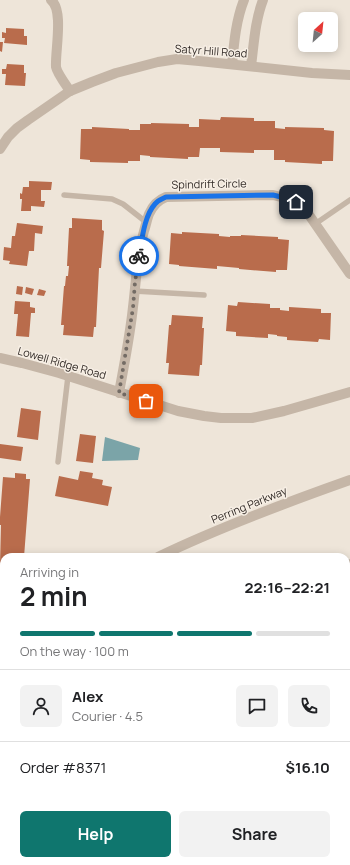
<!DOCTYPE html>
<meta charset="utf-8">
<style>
body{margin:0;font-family:Manrope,sans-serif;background:#f2f2f2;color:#202124;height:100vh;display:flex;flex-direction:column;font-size:15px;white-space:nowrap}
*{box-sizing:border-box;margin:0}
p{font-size:13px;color:#757577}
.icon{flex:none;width:22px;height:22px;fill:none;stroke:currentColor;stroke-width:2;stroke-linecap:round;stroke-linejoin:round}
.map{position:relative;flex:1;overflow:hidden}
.drawer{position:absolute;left:0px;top:553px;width:350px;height:312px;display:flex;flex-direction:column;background:#fff;border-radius:12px 12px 0 0;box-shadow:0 2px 10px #0003}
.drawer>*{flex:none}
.needle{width:26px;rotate:27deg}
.fabs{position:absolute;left:298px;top:12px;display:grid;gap:8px}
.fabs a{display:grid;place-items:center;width:40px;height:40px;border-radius:6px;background:#fff;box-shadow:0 2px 10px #0003;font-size:20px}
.pin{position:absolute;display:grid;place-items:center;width:34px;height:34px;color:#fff;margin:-17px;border-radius:8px;box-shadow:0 2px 6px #0006}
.courier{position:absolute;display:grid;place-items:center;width:40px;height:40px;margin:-20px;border:3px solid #1a73e8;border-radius:50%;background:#fff;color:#222;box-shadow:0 1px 5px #0007}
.overview em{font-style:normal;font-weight:700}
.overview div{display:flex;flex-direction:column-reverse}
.overview{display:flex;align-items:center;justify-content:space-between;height:68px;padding:0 20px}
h1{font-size:26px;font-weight:700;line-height:30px}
.bar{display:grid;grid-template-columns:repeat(4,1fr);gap:6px 4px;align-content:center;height:48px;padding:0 20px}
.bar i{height:5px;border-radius:3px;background:#e0e0e0}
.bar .selected{background:#0f766e}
.bar p{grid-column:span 4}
.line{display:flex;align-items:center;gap:10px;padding:0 20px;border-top:1px solid #e0e0e0}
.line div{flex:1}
.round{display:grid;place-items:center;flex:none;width:42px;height:42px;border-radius:6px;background:#f2f2f2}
.primary-button{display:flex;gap:8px;margin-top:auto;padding:8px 20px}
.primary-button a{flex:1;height:46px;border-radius:6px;background:#0f766e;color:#fff;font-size:16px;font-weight:700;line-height:46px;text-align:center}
.primary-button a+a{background:#f2f2f2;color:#202124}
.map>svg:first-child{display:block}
.water{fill:#7ba4a8}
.building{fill:#b96c4c}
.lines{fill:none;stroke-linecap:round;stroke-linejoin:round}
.service{stroke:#c5b6a7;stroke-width:5.5}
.minor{stroke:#c5b6a7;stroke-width:10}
.tertiary{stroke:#c5b6a7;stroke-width:10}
.done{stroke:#746c65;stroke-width:4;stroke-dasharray:0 7.2}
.route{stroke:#1a73e8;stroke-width:5}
.labels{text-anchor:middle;stroke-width:3;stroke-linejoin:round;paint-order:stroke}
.street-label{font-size:11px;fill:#322b27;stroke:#f7efe5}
</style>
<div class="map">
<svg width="350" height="865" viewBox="0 0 350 865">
<rect width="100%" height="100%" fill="#eee5d9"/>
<path class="water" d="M105,437l35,11 -2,12 -36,1z"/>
<path class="building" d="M6,28l18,1v7h3v9l-23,-2 1,-5h-3v-6l4,1z
M0,42h3l-1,10 -2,-1z
M7,64l17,1v8h2l-1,13 -20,-1 1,-11h-4v-5h4z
M221,117l33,1v3h21v7l10,1v-2l39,1v2l10,1 -1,30h-11v3l-37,-2v-2h-11v-10h-20v3l-34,-1v-4h-20l-1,9h-11v2l-38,-2v-1l-10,-1v6h-12v2l-38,-1v-2l-10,-1 1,-30h11v-2l37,2v1h11v-6h11v-1l38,1v3h10v-8l21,1z
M29,181l23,1 -1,8h-10v11h4l-1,6 -13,-1v5h-10l1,-12h-2v-6l2,1 1,-7h6z
M72,218l30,2v10l2,1 -3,37h-2l-3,59h-2l-1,10 -30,-2 1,-10h-3l3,-39h1l1,-10h2l1,-10h-2l2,-38h3z
M17,223l26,3 -1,8 -7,-1 -1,18h-5l-2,15 -18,-2 1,-3 -7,-1 1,-13 7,1 1,-12h3z
M182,232l37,2v2l11,1v-1h11v-1l37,2v2l11,1 -2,30h-11v2l-37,-3v-1l-22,-2v3l-38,-3v-1l-10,-1 2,-31 11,1z
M17,286l6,1 -1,8 -6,-1z
M26,287l8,2 -2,6 -7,-2z
M39,289l7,2 -2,5 -7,-1z
M15,301l15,1v5l5,1v5h-4l-2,24 -13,-1 2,-22h-4z
M238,302l32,2v4h10v2l9,1v-4l32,2v4h10l-1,27 -11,-1 -1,3 -31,-2v-3l-10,-1v-1l-9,-1v4l-32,-2v-4l-10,-1 2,-26 9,1z
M172,315l31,2 -1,11h2l-2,37h-2l-1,11 -31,-2 1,-11h-3l3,-38h2z
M21,408l20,3 -3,29 -21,-3z
M80,434l16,2 -3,27 -17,-2z
M0,444l23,3 -2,14 -21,-3z
M80,471l13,2 -1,5 11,2 -1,5 10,2 -4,19 -53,-10 4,-20 19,4z
M15,473l11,1v5h4l-6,78h-20v8h-4l1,-40h-1v-8l3,-40 12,1z
M350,574v143l-4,2v-144z
M0,745h4v110h-4z
M41,861h122v4h-123z"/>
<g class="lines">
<path class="service" d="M64,195l48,4 11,5 23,18
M315,224l35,-24
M134,291l70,4
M58,462l10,-86
M346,563l4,-1
M346,731l4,-1
M28,865v-4
M176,865v-4"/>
<path class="minor" d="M51,0c13,10 4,51 5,67 1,6 10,18 14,24
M232,64c2,-21 4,-44 12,-64
M251,66c3,-23 4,-45 12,-66
M0,358l22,5 37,10 119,38 26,5 17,2h31l32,-7 66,-19
M119,393c5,-28 11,-57 14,-86 3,-25 4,-51 11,-76 2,-6 3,-12 5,-17 4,-9 9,-14 17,-17l107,-2 8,2 15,6 11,9 43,62"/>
<path class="tertiary" d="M0,149l8,-12 9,-9 11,-8 42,-29 22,-9 24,-9 42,-11 19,-3 22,2 113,12 38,2
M158,557c62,-30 127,-54 192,-77
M0,630l4,-2
M0,654l4,-3"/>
</g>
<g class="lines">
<path class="done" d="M139,256l-4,26 -2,26 -14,85 27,8"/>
<path class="route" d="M139,256c3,-16 5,-40 16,-52 3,-4 7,-5 11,-7l107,-2 8,2 15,5"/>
</g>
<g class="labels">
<g class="street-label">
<text transform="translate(211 51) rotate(4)" y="4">Satyr Hill Road</text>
<text transform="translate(209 184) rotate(-1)" y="4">Spindrift Circle</text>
<text transform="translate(62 363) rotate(16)" y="4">Lowell Ridge Road</text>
<text transform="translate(249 505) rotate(-22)" y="4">Perring Parkway</text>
</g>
</g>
</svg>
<div class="fabs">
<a><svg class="needle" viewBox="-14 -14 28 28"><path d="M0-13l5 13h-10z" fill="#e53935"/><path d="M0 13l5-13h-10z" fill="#757577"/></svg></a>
</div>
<div class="pin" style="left:146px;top:401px;background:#ea580c"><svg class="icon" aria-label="bag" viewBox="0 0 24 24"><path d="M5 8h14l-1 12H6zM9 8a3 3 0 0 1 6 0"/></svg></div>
<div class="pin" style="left:296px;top:202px;background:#1f2937"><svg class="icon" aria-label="home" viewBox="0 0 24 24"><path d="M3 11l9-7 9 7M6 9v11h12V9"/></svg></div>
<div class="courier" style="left:139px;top:256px"><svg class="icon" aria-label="bike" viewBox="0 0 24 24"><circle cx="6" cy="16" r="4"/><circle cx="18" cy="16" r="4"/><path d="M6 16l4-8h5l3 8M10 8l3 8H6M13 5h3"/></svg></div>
<section class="drawer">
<div class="overview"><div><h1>2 min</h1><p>Arriving in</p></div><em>22:16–22:21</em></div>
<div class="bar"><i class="selected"></i><i class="selected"></i><i class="selected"></i><i></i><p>On the way · 100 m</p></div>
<div class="line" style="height:72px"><a class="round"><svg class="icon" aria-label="person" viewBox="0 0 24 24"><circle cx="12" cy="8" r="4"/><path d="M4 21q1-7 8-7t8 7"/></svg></a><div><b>Alex</b><p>Courier · 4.5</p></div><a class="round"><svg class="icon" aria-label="chat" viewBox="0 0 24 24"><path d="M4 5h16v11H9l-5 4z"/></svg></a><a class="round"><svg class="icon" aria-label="phone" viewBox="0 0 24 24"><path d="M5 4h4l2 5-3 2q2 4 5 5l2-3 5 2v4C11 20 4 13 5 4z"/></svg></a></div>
<div class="line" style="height:52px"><div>Order #8371</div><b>$16.10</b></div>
<div class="primary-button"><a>Help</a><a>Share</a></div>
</section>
</div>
